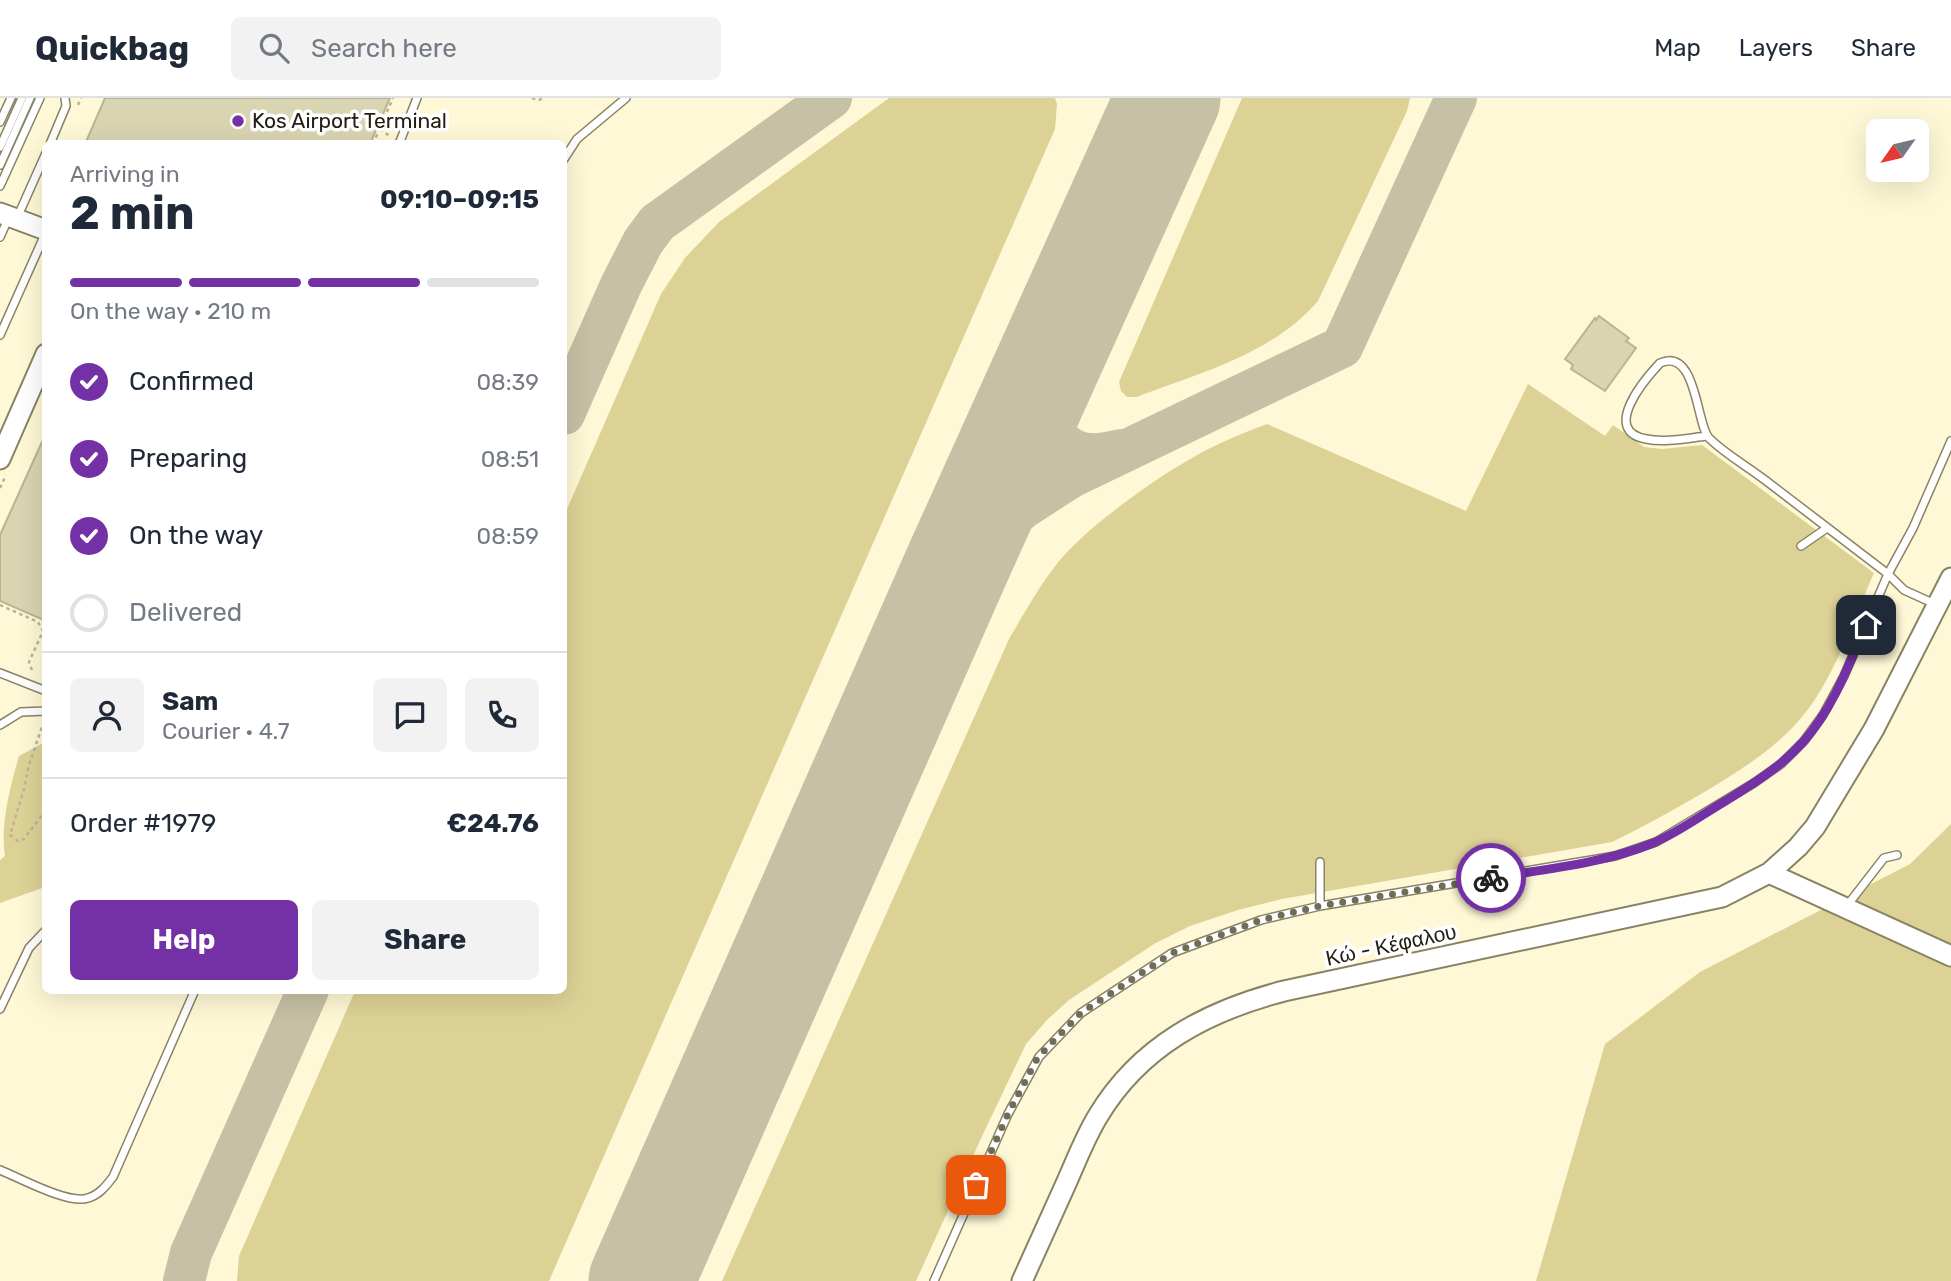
<!DOCTYPE html>
<meta charset="utf-8">
<style>
body{margin:0;font-family:Rubik,sans-serif;background:#f2f2f3;color:#1f2937;height:100vh;display:flex;flex-direction:column;font-size:26px;white-space:nowrap}
*{box-sizing:border-box;margin:0}
p{font-size:23px;color:#747a83}
.icon{flex:none;width:38px;height:38px;fill:none;stroke:currentColor;stroke-width:2;stroke-linecap:round;stroke-linejoin:round}
.map{position:relative;flex:1;overflow:hidden}
.drawer{position:absolute;left:42px;top:42px;width:525px;height:854px;display:flex;flex-direction:column;background:#fff;border-radius:10px;box-shadow:0 7px 28px #0002}
.drawer>*{flex:none}
.needle{width:46px;rotate:236deg}
.buttons{position:absolute;left:1866px;top:21px;display:grid;gap:14px}
.buttons a{display:grid;place-items:center;width:63px;height:63px;border-radius:10px;background:#fff;box-shadow:0 7px 28px #0002;font-size:35px}
.pin{position:absolute;display:grid;place-items:center;width:60px;height:60px;color:#fff;margin:-30px;border-radius:14px;box-shadow:0 4px 10px #0006}
.courier{position:absolute;display:grid;place-items:center;width:70px;height:70px;margin:-35px;border:5px solid #7431a6;border-radius:50%;background:#fff;color:#222;box-shadow:0 2px 9px #0007}
.summary em{font-style:normal;font-weight:700}
.summary div{display:flex;flex-direction:column-reverse}
.summary{display:flex;align-items:center;justify-content:space-between;height:119px;padding:0 28px}
h1{font-size:46px;font-weight:700;line-height:52px}
.bar{display:grid;grid-template-columns:repeat(4,1fr);gap:10px 7px;align-content:center;height:84px;padding:0 28px}
.bar i{height:9px;border-radius:5px;background:#e0e1e3}
.bar .on{background:#7431a6}
.bar p{grid-column:span 4}
.line{display:flex;align-items:center;gap:18px;padding:0 28px;border-top:2px solid #e0e1e3}
.line div{flex:1}
.round{display:grid;place-items:center;flex:none;width:74px;height:74px;border-radius:10px;background:#f2f2f3}
ol{padding:0 28px;list-style:none}
li{display:flex;align-items:center;gap:21px;height:77px}
li p{margin-inline-start:auto}
li .icon{padding:7px;border-radius:50%;background:#7431a6;color:#fff;stroke-width:4}
li:last-child{color:#747a83}
li i{width:38px;height:38px;border:4px solid #e0e1e3;border-radius:50%}
.cta{display:flex;gap:14px;margin-top:auto;padding:14px 28px}
.cta a{flex:1;height:80px;border-radius:10px;background:#7431a6;color:#fff;font-size:28px;font-weight:700;line-height:80px;text-align:center}
.cta a+a{background:#f2f2f3;color:#1f2937}
header{display:flex;align-items:center;gap:42px;box-sizing:border-box;height:98px;padding:0 35px;background:#fff;border-bottom:2px solid #e0e1e3}
header strong{font-size:33px}
nav{display:flex;gap:38px;margin-inline-start:auto;font-size:24px}
.search{width:490px;height:63px;background:#f2f2f3;display:flex;align-items:center;gap:18px;box-sizing:border-box;padding:0 24px;border-radius:10px;color:#747a83;font-size:26px}
.map>svg:first-child{display:block}
.green{fill:#ddd296}
.lines{fill:none;stroke-linecap:round;stroke-linejoin:round}
.taxiway{stroke:#c6c1a4;stroke-width:42}
.runway{stroke:#c6c1a4;stroke-width:105}
.building{fill:#d9d4b2;stroke:#bab493;stroke-width:2}
.lane-casing{stroke:#898364;stroke-width:10}
.secondary-casing{stroke:#898364;stroke-width:23}
.path{stroke:#b9b499;stroke-width:2.5;stroke-dasharray:3.5 3.5;stroke-linecap:butt}
.lane{stroke:#fff;stroke-width:7}
.secondary{stroke:#fff;stroke-width:19}
.done{stroke:#6f6c58;stroke-width:7;stroke-dasharray:0 12.6}
.route{stroke:#7431a6;stroke-width:9}
.poi-dot{fill:#7431a6;stroke:#fff;stroke-width:2.5}
.labels{text-anchor:middle;stroke-width:7;stroke-linejoin:round;paint-order:stroke}
.poi-label{font-size:21px;fill:#222014;stroke:#fff;text-anchor:start}
.street-label{font-size:21px;fill:#222014;stroke:#fff}
</style>
<header>
<strong>Quickbag</strong>
<div class="search"><svg class="icon" aria-label="search" viewBox="0 0 24 24"><circle cx="10" cy="10" r="6"/><path d="M15 15l6 6"/></svg>Search here</div>
<nav><a>Map</a><a>Layers</a><a>Share</a></nav>
</header>
<div class="map">
<svg width="1951" height="1183" viewBox="0 0 1951 1183">
<rect width="100%" height="100%" fill="#fef8d6"/>
<path class="green" d="M889,0h166l2,6 -2,25 -506,1152h-312l2,-25 116,-265 209,-1v-474l97,-222 24,-36 34,-36z
M1242,0h168l-3,13 -89,190c-47,54 -116,71 -181,96h-10l-6,-6 -2,-9z
M1528,286l77,52 8,-11 31,22 18,2 40,-4 172,128c-20,45 -36,95 -65,135 -28,38 -68,62 -108,86 -29,17 -58,33 -89,48l-330,57 -44,11 -48,16 -36,18 -85,56 -22,20 -21,24 -42,88 -68,149h-194l288,-644c14,-23 27,-47 43,-68 16,-22 40,-42 62,-59 51,-39 91,-64 152,-86l199,87z
M45,644v145l-45,16v-43l5,-4c-5,-31 5,-69 14,-100z
M1951,726v457h-415l69,-237 95,-72 210,-108z"/>
<g class="lines">
<path class="taxiway" d="M1043,277c-1,8 -5,19 -5,27 0,10 8,23 14,30 21,26 40,25 70,18
M564,316l57,-129 22,-43 14,-19 174,-125
M958,465l65,-55 48,-31 271,-130 114,-249
M184,1183l7,-28 117,-263"/>
<path class="runway" d="M641,1183l317,-718 210,-465"/>
</g>
<path class="building" d="M105,0h285l-20,46h-285z
M1599,218l30,22 -3,3 10,7 -31,43 -34,-22 2,-4 -8,-6 30,-41 1,2z
M46,335v188l-46,-20v-66z"/>
<g class="lines">
<g class="lane-casing">
<path id="lane" d="M0,24l11,-24
M50,46l16,-38 -1,-8
M399,46l18,-46
M0,49l22,-49
M564,61l13,-20 49,-41
M0,67l30,-67
M0,88l40,-88
M17,120l29,-65
M0,139l8,-18
M0,237l46,-103
M1707,338c-19,2 -42,7 -61,3 -45,-8 -2,-59 14,-76 37,-16 36,61 49,75 16,16 38,28 56,42 41,31 82,63 123,94l16,16 33,15
M1801,448l26,-18
M0,575l46,18
M0,627l21,-13 25,-1
M1320,764v44
M1846,809l38,-49 13,-3
M0,911l29,-61 17,-18
M0,1072c20,8 69,35 88,28 11,-3 18,-12 25,-21l82,-187
M934,1183l74,-167 31,-57 42,-44 91,-60 89,-33 59,-14 295,-50 41,-14 98,-59 27,-19 23,-23 19,-26 21,-39 44,-102 25,-46 38,-87"/>
</g>
<g class="secondary-casing">
<path id="secondary" d="M0,115l46,17
M0,361l46,-105
M1769,775l182,83
M1022,1183c14,-31 28,-62 42,-93 11,-24 20,-49 34,-72 42,-70 109,-105 186,-125l438,-94 47,-24 29,-26 17,-20 59,-98 77,-151"/>
</g>
<path class="path" d="M532,0l7,2 4,-2
M78,7l3,-7
M380,31l11,8
M373,46l20,-46
M0,390l6,-13
M0,507l38,17 5,9 -14,31 4,11
M44,623l-15,44 -5,24 -14,46 8,6 6,-2 22,-29"/>
<use href="#lane" class="lane"/>
<use href="#secondary" class="secondary"/>
</g>
<g class="lines">
<path class="done" d="M976,1087l32,-71 30,-57 43,-44 91,-60 89,-33 59,-14 171,-28"/>
<path class="route" d="M1491,780c54,-9 111,-14 162,-35 25,-10 50,-29 74,-43 27,-17 54,-33 76,-58 29,-32 46,-77 63,-117"/>
</g>
<circle class="poi-dot" cx="238" cy="23" r="7"/>
<g class="labels">
<g class="poi-label">
<text x="252" y="30">Kos Airport Terminal</text>
</g>
<g class="street-label">
<text transform="translate(1391 847) rotate(-12)" y="7">Κώ - Κέφαλου</text>
</g>
</g>
</svg>
<div class="buttons">
<a><svg class="needle" viewBox="-14 -14 28 28"><path d="M0-13l5 13h-10z" fill="#e53935"/><path d="M0 13l5-13h-10z" fill="#747a83"/></svg></a>
</div>
<div class="pin" style="left:976px;top:1087px;background:#ea580c"><svg class="icon" aria-label="bag" viewBox="0 0 24 24"><path d="M5 8h14l-1 12H6zM9 8a3 3 0 0 1 6 0"/></svg></div>
<div class="pin" style="left:1866px;top:527px;background:#1f2937"><svg class="icon" aria-label="home" viewBox="0 0 24 24"><path d="M3 11l9-7 9 7M6 9v11h12V9"/></svg></div>
<div class="courier" style="left:1491px;top:780px"><svg class="icon" aria-label="bike" viewBox="0 0 24 24"><circle cx="6" cy="16" r="4"/><circle cx="18" cy="16" r="4"/><path d="M6 16l4-8h5l3 8M10 8l3 8H6M13 5h3"/></svg></div>
<section class="drawer">
<div class="summary"><div><h1>2 min</h1><p>Arriving in</p></div><em>09:10–09:15</em></div>
<div class="bar"><i class="on"></i><i class="on"></i><i class="on"></i><i></i><p>On the way · 210 m</p></div>
<ol>
<li><svg class="icon" aria-label="check" viewBox="0 0 24 24"><path d="M5 12l5 5 9-10"/></svg>Confirmed<p>08:39</p></li>
<li><svg class="icon" aria-label="check" viewBox="0 0 24 24"><path d="M5 12l5 5 9-10"/></svg>Preparing<p>08:51</p></li>
<li><svg class="icon" aria-label="check" viewBox="0 0 24 24"><path d="M5 12l5 5 9-10"/></svg>On the way<p>08:59</p></li>
<li><i></i>Delivered</li>
</ol>
<div class="line" style="height:126px"><a class="round"><svg class="icon" aria-label="person" viewBox="0 0 24 24"><circle cx="12" cy="8" r="4"/><path d="M4 21q1-7 8-7t8 7"/></svg></a><div><b>Sam</b><p>Courier · 4.7</p></div><a class="round"><svg class="icon" aria-label="chat" viewBox="0 0 24 24"><path d="M4 5h16v11H9l-5 4z"/></svg></a><a class="round"><svg class="icon" aria-label="phone" viewBox="0 0 24 24"><path d="M5 4h4l2 5-3 2q2 4 5 5l2-3 5 2v4C11 20 4 13 5 4z"/></svg></a></div>
<div class="line" style="height:91px"><div>Order #1979</div><b>€24.76</b></div>
<div class="cta"><a>Help</a><a>Share</a></div>
</section>
</div>
